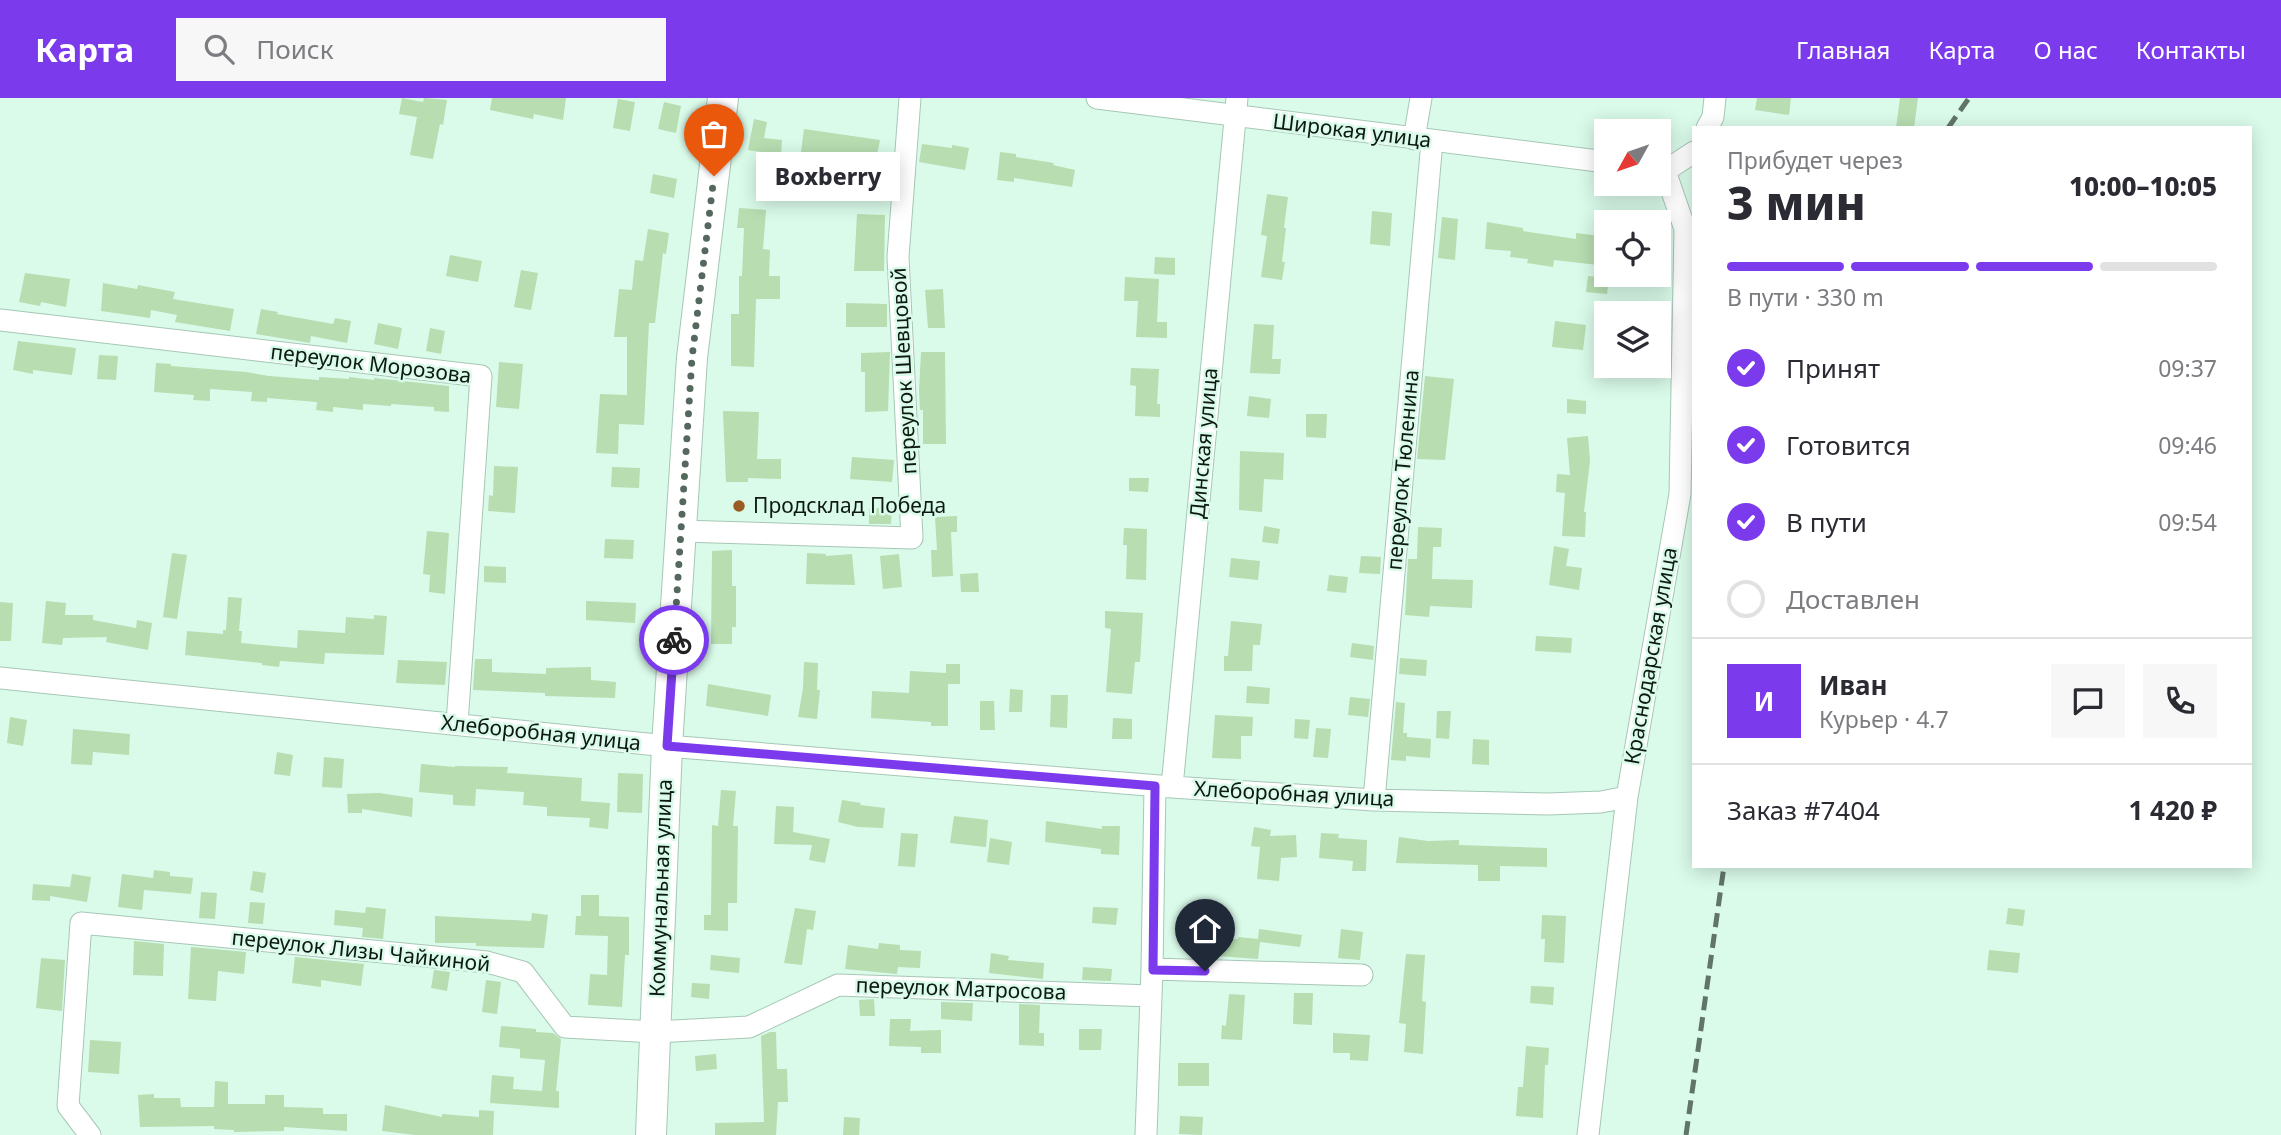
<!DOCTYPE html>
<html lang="ru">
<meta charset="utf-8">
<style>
body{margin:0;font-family:"Noto Sans",sans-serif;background:#f7f7f7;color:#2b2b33;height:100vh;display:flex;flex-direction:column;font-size:26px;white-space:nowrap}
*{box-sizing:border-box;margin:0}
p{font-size:23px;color:#7c7c81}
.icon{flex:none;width:38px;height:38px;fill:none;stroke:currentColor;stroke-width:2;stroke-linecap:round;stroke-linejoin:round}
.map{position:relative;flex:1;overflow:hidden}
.details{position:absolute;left:1692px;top:28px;width:560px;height:742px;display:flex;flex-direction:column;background:#fff;border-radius:0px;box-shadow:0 4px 18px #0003}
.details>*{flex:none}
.needle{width:46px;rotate:230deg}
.fabs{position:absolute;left:1594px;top:21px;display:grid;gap:14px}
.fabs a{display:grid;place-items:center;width:77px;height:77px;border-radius:0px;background:#fff;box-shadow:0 4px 18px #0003;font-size:35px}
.pin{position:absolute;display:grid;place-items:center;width:60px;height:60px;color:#fff;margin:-72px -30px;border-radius:50% 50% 50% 0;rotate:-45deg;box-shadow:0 0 7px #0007}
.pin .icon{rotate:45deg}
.courier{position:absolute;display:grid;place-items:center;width:70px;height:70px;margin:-35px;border:5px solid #7c3aed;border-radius:50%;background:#fff;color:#222;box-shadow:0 2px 9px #0007}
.bubble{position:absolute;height:49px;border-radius:0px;background:#fff;box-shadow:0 4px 18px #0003;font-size:23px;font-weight:800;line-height:49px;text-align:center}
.head em{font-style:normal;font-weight:800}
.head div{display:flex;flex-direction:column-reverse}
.head{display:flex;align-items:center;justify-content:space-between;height:119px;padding:0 35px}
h1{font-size:46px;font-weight:800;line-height:52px}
.bar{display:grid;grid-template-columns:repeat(4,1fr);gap:10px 7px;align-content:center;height:84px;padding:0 35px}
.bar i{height:9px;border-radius:5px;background:#e1e1e2}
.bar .current{background:#7c3aed}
.bar p{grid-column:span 4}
.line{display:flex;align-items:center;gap:18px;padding:0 35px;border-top:2px solid #e1e1e2}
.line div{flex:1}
.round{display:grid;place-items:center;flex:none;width:74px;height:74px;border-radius:0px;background:#f7f7f7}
ol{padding:0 35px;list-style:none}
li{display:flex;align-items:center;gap:21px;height:77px}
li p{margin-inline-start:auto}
li .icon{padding:7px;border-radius:50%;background:#7c3aed;color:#fff;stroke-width:4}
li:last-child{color:#7c7c81}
li i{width:38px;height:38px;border:4px solid #e1e1e2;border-radius:50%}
header{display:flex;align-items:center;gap:42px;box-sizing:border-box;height:98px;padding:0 35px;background:#7c3aed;color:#fff}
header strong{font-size:33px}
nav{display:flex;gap:38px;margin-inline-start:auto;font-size:24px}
.search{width:490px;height:63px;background:#f7f7f7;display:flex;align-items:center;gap:18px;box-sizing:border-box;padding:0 24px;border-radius:0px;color:#7c7c81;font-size:26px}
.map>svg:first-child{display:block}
.building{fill:#b7ddb1}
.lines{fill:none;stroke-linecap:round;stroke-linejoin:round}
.street-casing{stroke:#a7c7b6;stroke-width:23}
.secondary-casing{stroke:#a7c7b6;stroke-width:32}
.street{stroke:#fff;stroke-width:21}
.secondary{stroke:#fff;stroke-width:30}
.rail{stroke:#60746a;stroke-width:5;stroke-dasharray:14 7;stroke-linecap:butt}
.done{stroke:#55685e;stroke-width:7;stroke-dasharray:0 12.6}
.route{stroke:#7c3aed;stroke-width:9}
.poi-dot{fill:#9b5c24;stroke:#dafbea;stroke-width:2.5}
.labels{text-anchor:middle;stroke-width:5;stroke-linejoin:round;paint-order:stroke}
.street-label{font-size:21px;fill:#0e1913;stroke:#dafbea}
.poi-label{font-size:21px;fill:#0e1913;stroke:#dafbea;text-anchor:start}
</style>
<header>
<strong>Карта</strong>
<div class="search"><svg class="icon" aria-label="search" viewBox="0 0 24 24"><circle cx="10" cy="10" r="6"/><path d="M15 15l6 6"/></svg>Поиск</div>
<nav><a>Главная</a><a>Карта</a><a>О нас</a><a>Контакты</a></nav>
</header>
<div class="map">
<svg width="2281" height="1037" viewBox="0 0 2281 1037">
<rect width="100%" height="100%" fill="#dafbea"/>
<path class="building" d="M402,0l21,4 1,-4 23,2 -4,25 -3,-1 -7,35 -23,-4 7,-38 -18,-3z
M492,0h74l-3,22 -29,-6 -1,5 -43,-9z
M1757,0h34l-2,17 -34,-5z
M1900,0h18l-4,30h-18z
M618,1l17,3 -5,29 -17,-3z
M664,4l17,4 -5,27 -18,-4z
M754,21l13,3 -3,16 18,2 -1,15 -33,-5z
M804,31l76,11 -5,25 -74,-13z
M922,46l30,4v-3l17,3 -4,22 -46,-8z
M1000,54l16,2v3l38,6 -1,2 22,5 -3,17 -58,-9v4l-17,-2z
M653,76l24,5 -3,19 -24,-5z
M1267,96l21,3 -4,31h2l-4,34h3l-3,18 -21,-3 6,-41 -6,-1z
M739,110l27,2 -3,39 7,1 -1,26h11v23h-24l-2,68 -23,-1v-52h8v-38h3l2,-48h-7z
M1372,113l20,2 -2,33 -20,-2z
M857,116l28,1 -1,56h-30z
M1442,119l16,2 -3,41 -17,-2z
M1487,124l36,6v3l53,8v-6l25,3 -3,29 -44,-5 -1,7 -26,-4 1,-4 -18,-2 1,-6 -26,-2z
M648,131l21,4 -3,21 -3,-1 -8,70h-6l-5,102 -25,-1 -1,30 -22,-1 4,-59 27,1v-58h-13l5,-48 13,1 3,-30 8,1z
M450,157l32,6 -4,21 -32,-6z
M1155,159l20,1v17l-21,-1z
M521,172l17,3 -7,37 -17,-3z
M25,175l45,6 -4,28 -25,-5 -1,4 -21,-4z
M1588,178l21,2 -2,16 -21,-2z
M1125,179l34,2 -2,43h10v16l-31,-1 2,-36h-14z
M103,185l34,6 1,-4 37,7 -2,7 61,10 -4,22 -55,-9 2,-7 -26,-5 -1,8 -49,-7z
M943,191l2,39h-17l-3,-38z
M846,205l41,1v23h-41z
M261,211l17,3 -1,2 56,10 2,-6 16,3 -4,22 -36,-7 -1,7 -54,-9z
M1555,223l31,4 -3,25 -31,-3z
M378,225l24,5 -4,21 -24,-5z
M1254,226l20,1 -2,34h9l-1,15 -30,-1z
M430,230l15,3 -4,23 -15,-3z
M18,243l58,7 -4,27 -39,-5v4l-20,-4z
M890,254l-2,59 -23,1v-40h-4v-19z
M921,254h24l1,92h-23v-34h-3l-1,-19z
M99,257l19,1 -2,24 -19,-1z
M499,264l24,2 -4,45 -23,-2z
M156,265l15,1v2l75,6 23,4 50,4v-3l30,2v-2l25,3v-2l75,8v26l-15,-1v-4l-43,-3v2l-28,-2v6l-30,-3v5l-17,-2 1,-8 -50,-4v4l-16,-1 1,-9 -42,-3v12l-17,-1 1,-5 -40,-3z
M1131,270l28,1 -2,35h3v13l-25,-1 1,-30 -6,-1z
M1425,278l29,3 -9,81 -28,-1z
M1249,298l22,3 -2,19 -22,-2z
M1567,301l19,2v13l-19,-1z
M723,313l36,1 -2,47h24v20l-33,-1v4h-22z
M1306,316h21l-1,24 -20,-1z
M1588,338l2,25 -6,51h2l-1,25 -23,-1 3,-43 -9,-1 1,-18 13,1 -3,-37z
M1240,353l44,2 -1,27 -19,-1 -2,33 -23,-2z
M852,359l42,3 -2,22 -42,-3z
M494,368l24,1 -3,46 -27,-2 1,-16 4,1z
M612,369l28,1 -1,20 -28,-1z
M1129,380h20l-1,14 -19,-1z
M869,410h23l-1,16h-22z
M957,418v16h-6l2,44 -21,1 -1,-27h6l-2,-33z
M1264,428l16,3 -2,15 -16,-2z
M1418,429l24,1 -1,19h-8l-1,32 41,1 -1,28 -42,-2 -1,11 -24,-2 3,-56h9z
M1124,430l23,1 -1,51 -20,-1 1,-34h-4z
M427,433l22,2 -4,61 -16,-2 1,-17 -7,-1z
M605,441l29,1 -1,19 -29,-1z
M1554,448l15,3 -3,17 16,2 -3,22 -30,-5z
M732,452v36h4v41h-4v17h-21l1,-93z
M172,455l15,2 -10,64 -14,-2z
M807,455l19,1v2l26,-2 3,31 -49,-1z
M899,456l3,33 -19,2 -3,-33z
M1361,458l20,1 -1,17 -21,-1z
M1231,460l29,3 -2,19 -29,-3z
M484,468l22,1v16l-22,-1z
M978,475l1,19h-18l-1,-18z
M1329,477l19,2 -2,16 -19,-2z
M228,499l14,1 -3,33h3l-1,12 56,5 1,-18 47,3 1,-16 28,2v-4l13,1 -3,39 -59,-2 -1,11 -44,-3 -1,6 -17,-2v-2l-77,-8 2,-24 36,3v-4h3z
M46,503l20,2 -1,12h28v5l43,8 1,-8 15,3 -4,27 -42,-8 1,-5 -44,1 -1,7 -20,-2z
M586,503l50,2 -1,20 -49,-3z
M0,504l13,1 -2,38h-11z
M1105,513l38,2 -3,49h-5l-3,32 -26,-2 5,-63 -6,-1z
M1231,523l31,3 -2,21h-7l-1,26h-28v-15h4z
M1536,538l36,2 -1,15 -36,-2z
M1352,545l22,3 -1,14 -23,-3z
M1400,560l27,2 -1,16 -27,-2z
M475,561h17v13l54,2v-6l45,-1v13l25,2 -1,16 -70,-2v-3l-72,-3z
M398,562l49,2 -2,23 -49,-2z
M804,564l14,1 -1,27h3l-3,29 -19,-2 5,-29z
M946,566h14v20h-12v42h-17v-4l-60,-4 1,-27 37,2 1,-22 36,2z
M708,586l63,11 -3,21 -62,-10z
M1247,588l23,2 -1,16 -23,-1z
M1010,591l13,1 -1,22h-13z
M1051,597h17l-1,33 -17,-1z
M1350,599l20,2 -2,18 -20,-2z
M980,603h14l1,29h-15z
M1396,604l9,1 -2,30h4v4l24,2 -1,19 -24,-2v5l-15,-1z
M1437,613h14l-2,28 -13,-1z
M1215,617l38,2 -1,19h-11v23l-29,-1z
M10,619l17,3 -4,26 -16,-3z
M1113,620l19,1v20h-20z
M1295,621l15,1 -2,19 -14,-1z
M1316,630l15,1 -3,29 -15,-1z
M73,631l57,5 -1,21 -36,-3 -1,13 -21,-1z
M1473,641l16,1v25l-17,-1z
M277,654l16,3 -3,21 -16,-2z
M324,659l20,2 -2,29 -20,-1z
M421,666l34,3v-1l53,1 -1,6 75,5 -1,23 29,2 -2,26 -19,-2 1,-9 -43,-2v-9l-24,-2 1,-13 -48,-3 -1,17 -22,-1v-10l-34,-3z
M618,675l25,1 -1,39 -25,-1z
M721,692l15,1 -3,35h5l-1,77h-9v28l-24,-1v-15h7l1,-90 6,1z
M379,695l34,5 -1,19 -50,-8v4h-14l-1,-19z
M842,702l19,3 -1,2 25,3 -2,20 -25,-1 -20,-5z
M776,708l18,1 -1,25 37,7 -5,24 -16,-3 3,-15 -38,-1z
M954,718l34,4 -2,27 -36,-4z
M1046,723l56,8v-3h18l-1,29 -18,-1v-5l-56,-7z
M1254,729l17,3 -1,6 26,-1 1,22 -16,1 -2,23 -22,-2 3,-32 -9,-1z
M901,735l17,1 -3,33 -17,-1z
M1321,735l18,1 -1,4 29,2 -1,31h-14l1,-10 -34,-3z
M1399,739l29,4 31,-1v5l88,3v19l-47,-1v15h-22v-16l-82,-2z
M990,740l22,4 -3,23 -22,-3z
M154,772l16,2v4l23,2 -2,16 -47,-4 -2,20 -24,-3 4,-33 31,4z
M253,773l13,2 -3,20 -13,-3z
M72,776l19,3 -4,25 -37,-6v5l-18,-1 1,-16 37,3z
M201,794l16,1 -2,26 -16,-1z
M581,797h18v21l30,1v38h-4l-3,52 -34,-2 2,-31 17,1 1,-39 -33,-1 1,-19h5z
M250,804l15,1 -2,21 -15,-1z
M366,809l20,2 -3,30 -21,-2 1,-9 -29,-3 1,-15 30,3z
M1093,809l25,1 -2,17 -24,-2z
M1192,809l22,2 -2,29 26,1v-2l20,2 1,-10 43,6 -2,12 -40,-5 -2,17 -68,-5z
M795,810l21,3 -3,19 -6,-1 -5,36 -18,-2z
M2008,810l17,2 -2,16 -17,-2z
M532,815l16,2 -4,33 -68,-2v-3h-41v-27l96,5z
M1542,817l24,1 -2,47 -20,-1 1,-23h-4z
M1341,831l22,3 -3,28 -22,-2z
M134,843l30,3 -1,32 -30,-1z
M879,845l21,2v5l21,1 -1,17 -22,-1 -1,7 -52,-5 3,-24 30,4z
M191,849l55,5 -2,22 -26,-3 -2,30 -28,-2z
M1989,852l31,3 -2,20 -31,-3z
M991,855l18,3 -1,4 36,3 -1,16 -54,-6z
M1406,856l19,1 -3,46 4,1 -3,52 -19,-2 2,-28 -7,-1z
M711,857l29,3 -1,15 -29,-3z
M295,859l69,7 -3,22 -40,-6v7l-29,-4z
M41,860l24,2 -3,51 -26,-3z
M1083,869l29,2 -1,12 -29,-1z
M434,872l16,2 -3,19 -16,-3z
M486,882l15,2 -4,32 -15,-2z
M692,885l18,1 -1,15 -18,-2z
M1531,888l23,1 -1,18 -23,-2z
M1294,895h19l-1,32 -19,-1z
M1229,896l16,1 -3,45 -21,-1 1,-14 4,1z
M874,901l1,17h-15l-1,-16z
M941,904l32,1 -1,18 -31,-2z
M1019,906l21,1 -1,28h5v13l-25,-1z
M890,921h21l-1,12 31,-1v23h-20v-6l-32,-1z
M501,928l35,3v3l17,1 8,6 -5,52h3v17l-69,-5 2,-28 22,2 -1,12 29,2 3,-31 -25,-2v-9l-21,-2z
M1079,931h23l-1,21h-22z
M770,934h6l1,37h10l1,33h-10l-2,33h-61v-12l49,-1 -3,-86z
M1333,935l37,2 -2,26 -18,-1v-7h-17z
M90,942l31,2 -2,32 -31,-2z
M1526,948l23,2 -1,17h-3l-2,53 -27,-2 2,-29h5z
M716,956l1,15 -21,2 -1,-15z
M1178,965h31v23h-31z
M215,983l13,1v22h37v-9h19v12l39,1v6h24v17l-63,-4v4l-50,1v-2l-20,-1v-3l-74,1 -2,-32 16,-1v4h26l1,9h33z
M385,1007l57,12v-3l37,3v-7l15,1 -1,24h-78l-33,-4z
M1180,1018l23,1 -1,18 -23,-1z
M844,1019l16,1 -1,17h-16z"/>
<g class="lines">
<g class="street-casing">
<path id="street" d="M1097,0l509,64
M1707,30l6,-11 2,-19
M1414,41l7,-41
M1665,73l29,-19
M0,222l481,56 -24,348
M681,433l231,7 -14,-281 12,-159
M0,580l667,68 505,41 202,13 174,4 53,-2 26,-5
M1172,689l65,-689
M1374,702l58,-659
M1152,871l210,6
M90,1037l-22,-29 13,-183 406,39 36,10 42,55 90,5 94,-5 89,-42 313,11
M1146,1037l6,-166 3,-183
M1588,1037l39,-338 53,-303 5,-265 -20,-58"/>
</g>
<g class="secondary-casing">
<path id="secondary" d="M651,1037l16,-389 25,-388 31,-260"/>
</g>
<use href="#street" class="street"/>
<use href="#secondary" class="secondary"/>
<path class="rail" d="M1948,30l21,-30
M1686,1037l38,-269"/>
</g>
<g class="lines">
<path class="done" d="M674,542l18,-282 22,-182"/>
<path class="route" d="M674,542l-7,106 488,40 -2,184 52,1"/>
</g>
<circle class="poi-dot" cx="739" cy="408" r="7"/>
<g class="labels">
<g class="street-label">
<text transform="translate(1352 33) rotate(7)" y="7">Широкая улица</text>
<text transform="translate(371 266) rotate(7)" y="7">переулок Морозова</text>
<text transform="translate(904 273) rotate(-93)" y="7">переулок Шевцовой</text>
<text transform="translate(1204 345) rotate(-85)" y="7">Динская улица</text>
<text transform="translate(1403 372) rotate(-85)" y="7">переулок Тюленина</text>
<text transform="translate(1651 558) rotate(-80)" y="7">Краснодарская улица</text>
<text transform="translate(541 635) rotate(6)" y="7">Хлеборобная улица</text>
<text transform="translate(1294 696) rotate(3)" y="7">Хлеборобная улица</text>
<text transform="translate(661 790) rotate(-88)" y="7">Коммунальная улица</text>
<text transform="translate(361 853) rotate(6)" y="7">переулок Лизы Чайкиной</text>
<text transform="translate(961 891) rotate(2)" y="7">переулок Матросова</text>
</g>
<g class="poi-label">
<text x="753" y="415">Продсклад Победа</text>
</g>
</g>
</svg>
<div class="fabs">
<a><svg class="needle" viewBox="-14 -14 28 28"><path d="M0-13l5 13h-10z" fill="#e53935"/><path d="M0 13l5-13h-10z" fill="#7c7c81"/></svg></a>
<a><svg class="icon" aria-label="locate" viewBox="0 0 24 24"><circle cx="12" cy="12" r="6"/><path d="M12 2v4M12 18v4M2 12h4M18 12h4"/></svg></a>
<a><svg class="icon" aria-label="layers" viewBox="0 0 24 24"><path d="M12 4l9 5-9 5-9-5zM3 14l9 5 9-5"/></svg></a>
</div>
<div class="pin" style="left:714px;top:78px;background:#ea580c"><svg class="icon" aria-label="bag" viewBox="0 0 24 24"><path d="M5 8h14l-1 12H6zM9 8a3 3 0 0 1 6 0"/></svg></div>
<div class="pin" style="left:1205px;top:873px;background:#1f2937"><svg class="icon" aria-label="home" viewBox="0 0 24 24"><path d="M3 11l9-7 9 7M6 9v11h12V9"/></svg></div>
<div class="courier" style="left:674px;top:542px"><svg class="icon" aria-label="bike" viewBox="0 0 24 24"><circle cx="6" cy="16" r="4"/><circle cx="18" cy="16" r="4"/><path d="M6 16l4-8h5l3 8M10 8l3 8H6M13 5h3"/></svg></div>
<div class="bubble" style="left:756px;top:54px;width:144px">Boxberry</div>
<section class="details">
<div class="head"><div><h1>3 мин</h1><p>Прибудет через</p></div><em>10:00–10:05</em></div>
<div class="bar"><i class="current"></i><i class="current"></i><i class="current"></i><i></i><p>В пути · 330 m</p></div>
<ol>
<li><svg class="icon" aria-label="check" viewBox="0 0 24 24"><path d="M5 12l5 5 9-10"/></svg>Принят<p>09:37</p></li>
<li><svg class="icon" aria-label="check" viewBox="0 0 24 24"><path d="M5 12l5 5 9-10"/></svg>Готовится<p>09:46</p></li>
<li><svg class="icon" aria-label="check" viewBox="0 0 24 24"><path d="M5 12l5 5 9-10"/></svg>В пути<p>09:54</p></li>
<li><i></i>Доставлен</li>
</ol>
<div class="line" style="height:126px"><b class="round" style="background:#7c3aed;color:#fff">И</b><div><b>Иван</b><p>Курьер · 4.7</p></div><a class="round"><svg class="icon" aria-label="chat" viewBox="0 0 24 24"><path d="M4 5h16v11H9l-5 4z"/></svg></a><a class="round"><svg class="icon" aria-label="phone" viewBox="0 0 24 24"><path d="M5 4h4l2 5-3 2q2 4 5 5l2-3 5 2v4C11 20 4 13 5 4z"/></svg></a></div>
<div class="line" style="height:91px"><div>Заказ #7404</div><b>1 420 ₽</b></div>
</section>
</div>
